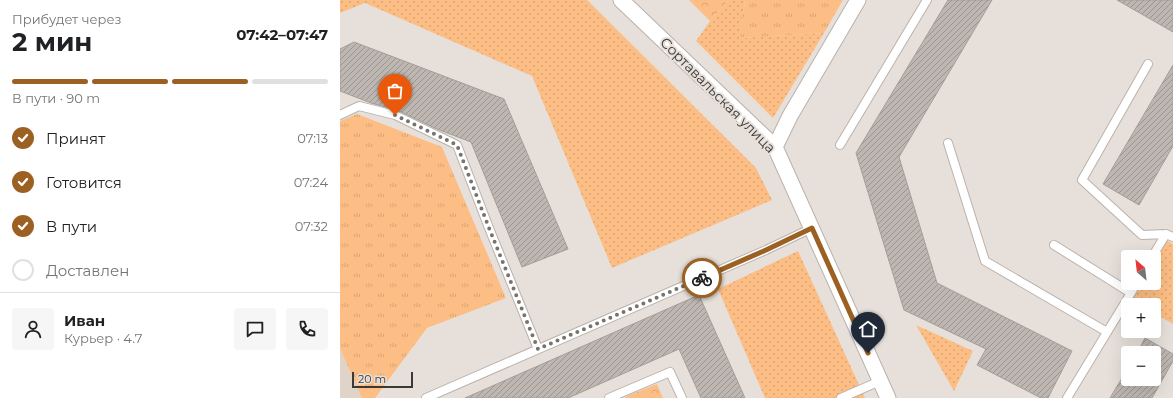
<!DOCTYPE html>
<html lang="ru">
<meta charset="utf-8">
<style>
body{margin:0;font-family:Montserrat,sans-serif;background:#f6f6f6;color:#202124;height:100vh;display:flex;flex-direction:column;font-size:15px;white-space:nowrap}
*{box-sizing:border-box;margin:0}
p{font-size:13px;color:#757577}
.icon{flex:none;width:22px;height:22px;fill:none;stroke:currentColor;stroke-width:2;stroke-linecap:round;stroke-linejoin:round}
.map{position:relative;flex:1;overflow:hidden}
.drawer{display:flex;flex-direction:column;background:#fff;width:340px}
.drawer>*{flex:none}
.needle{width:26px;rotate:332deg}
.fabs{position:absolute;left:781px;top:250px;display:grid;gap:8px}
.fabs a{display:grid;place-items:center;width:40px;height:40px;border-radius:4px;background:#fff;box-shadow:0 4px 16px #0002;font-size:20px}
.scale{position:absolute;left:12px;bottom:10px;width:61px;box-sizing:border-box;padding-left:4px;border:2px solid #3b3936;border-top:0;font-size:11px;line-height:14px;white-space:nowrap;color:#3b3936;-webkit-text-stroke:3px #e7e0da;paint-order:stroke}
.pin{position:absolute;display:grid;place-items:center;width:34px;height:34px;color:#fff;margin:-41px -17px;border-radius:50% 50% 50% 0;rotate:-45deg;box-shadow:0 0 4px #0007}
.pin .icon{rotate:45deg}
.courier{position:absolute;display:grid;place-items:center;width:40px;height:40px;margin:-20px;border:3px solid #9c6122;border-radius:50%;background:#fff;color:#222;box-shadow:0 1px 5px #0007}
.head em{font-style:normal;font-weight:700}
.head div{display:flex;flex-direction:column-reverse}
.head{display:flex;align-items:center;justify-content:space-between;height:68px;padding:0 12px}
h1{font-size:26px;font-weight:700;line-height:30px}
.bar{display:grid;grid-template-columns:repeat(4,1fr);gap:6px 4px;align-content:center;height:48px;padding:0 12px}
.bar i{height:5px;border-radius:3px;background:#e0e0e0}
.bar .current{background:#9c6122}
.bar p{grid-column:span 4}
.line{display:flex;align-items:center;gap:10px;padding:0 12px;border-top:1px solid #e0e0e0}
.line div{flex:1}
.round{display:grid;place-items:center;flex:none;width:42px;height:42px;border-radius:4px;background:#f6f6f6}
ol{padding:0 12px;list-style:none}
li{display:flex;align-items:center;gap:12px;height:44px}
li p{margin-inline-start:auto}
li .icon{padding:4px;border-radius:50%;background:#9c6122;color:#fff;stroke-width:4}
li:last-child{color:#757577}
li i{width:22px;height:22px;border:2px solid #e0e0e0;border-radius:50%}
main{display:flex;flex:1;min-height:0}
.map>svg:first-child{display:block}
.built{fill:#e0d3c8}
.grass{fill:url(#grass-dots)}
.forest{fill:url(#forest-crowns)}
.park{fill:url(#park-tufts)}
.building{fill:url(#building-hatch);stroke:#a49e98}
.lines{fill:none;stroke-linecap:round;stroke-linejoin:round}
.lane-casing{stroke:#b9b2ad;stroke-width:10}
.street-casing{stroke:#b9b2ad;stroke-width:17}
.lane{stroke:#fff;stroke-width:8}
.street{stroke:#fff;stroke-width:15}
.done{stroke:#77736f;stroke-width:4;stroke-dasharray:0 7.2}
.route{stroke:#9c6122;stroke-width:5}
.labels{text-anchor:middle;stroke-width:4;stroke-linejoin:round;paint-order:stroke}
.street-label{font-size:14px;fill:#3b3936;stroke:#e7e0da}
</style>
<main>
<section class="drawer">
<div class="head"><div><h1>2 мин</h1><p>Прибудет через</p></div><em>07:42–07:47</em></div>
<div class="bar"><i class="current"></i><i class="current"></i><i class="current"></i><i></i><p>В пути · 90 m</p></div>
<ol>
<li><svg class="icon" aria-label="check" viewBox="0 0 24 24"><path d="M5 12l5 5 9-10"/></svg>Принят<p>07:13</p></li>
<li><svg class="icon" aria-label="check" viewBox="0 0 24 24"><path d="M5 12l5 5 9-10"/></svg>Готовится<p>07:24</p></li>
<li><svg class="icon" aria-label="check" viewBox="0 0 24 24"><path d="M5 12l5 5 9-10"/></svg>В пути<p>07:32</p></li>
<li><i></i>Доставлен</li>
</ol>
<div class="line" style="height:72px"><a class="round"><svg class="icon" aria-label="person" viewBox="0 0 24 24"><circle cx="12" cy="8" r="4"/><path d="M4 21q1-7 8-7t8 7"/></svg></a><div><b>Иван</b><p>Курьер · 4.7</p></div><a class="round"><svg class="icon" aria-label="chat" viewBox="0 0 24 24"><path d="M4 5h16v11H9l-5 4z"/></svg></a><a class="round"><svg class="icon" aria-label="phone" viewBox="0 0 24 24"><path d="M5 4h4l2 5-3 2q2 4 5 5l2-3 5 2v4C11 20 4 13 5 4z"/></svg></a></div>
</section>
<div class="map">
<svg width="833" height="398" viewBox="0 0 833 398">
<defs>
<pattern id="grass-dots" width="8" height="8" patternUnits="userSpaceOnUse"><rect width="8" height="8" fill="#fdbe85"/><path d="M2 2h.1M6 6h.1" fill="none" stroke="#daa473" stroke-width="1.8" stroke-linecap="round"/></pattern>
<pattern id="forest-crowns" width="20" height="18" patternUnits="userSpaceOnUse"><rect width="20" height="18" fill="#fdbe85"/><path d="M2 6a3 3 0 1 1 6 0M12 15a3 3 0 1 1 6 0" fill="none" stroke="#daa473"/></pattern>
<pattern id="park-tufts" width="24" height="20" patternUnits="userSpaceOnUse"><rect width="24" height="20" fill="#fdbe85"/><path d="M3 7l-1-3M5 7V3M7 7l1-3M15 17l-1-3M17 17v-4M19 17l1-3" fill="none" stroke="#daa473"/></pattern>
<pattern id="building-hatch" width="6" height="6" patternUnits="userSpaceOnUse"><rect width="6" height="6" fill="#bdb6b1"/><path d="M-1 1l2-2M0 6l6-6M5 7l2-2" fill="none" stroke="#9b9591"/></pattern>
</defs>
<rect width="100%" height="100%" fill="#e7e0da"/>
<path class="built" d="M0,330l29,68h-29z"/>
<path class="grass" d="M0,0h247l169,168 16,32 -160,68 -80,-192 -167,-73 -25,10z
M389,0h16l-5,38 84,-5 -51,85 -77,-77 14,-20z
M826,240l7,4v80l-19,-11v-8h-15l-10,-6 10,-16h15v-23z
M458,251l67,147h-100l-47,-109z
M576,325l57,26 -19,40z"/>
<path class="forest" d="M349,0h40l-19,21z
M317,384l6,14h-38l2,-2z"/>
<path class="park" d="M405,0h98l-19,33 -84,5z
M17,114l85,33 64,151 -79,30 -52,70h-13l-22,-50v-227z"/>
<path class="building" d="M608,0h44l-93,157 38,126 135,68 -24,47h-7l-64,-33 9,-16 -82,-39 -48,-157z
M777,0h56v32z
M14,42l150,57 64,150 -46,18 -51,-125 -34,-13 -40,-19 -26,-7 -31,-12v-42z
M833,65v81l-34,59 -36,-21z
M359,295l46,103h-44l-22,-49 -111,49h-103z
M805,338l28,16v7l-21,37h-42l18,-30v11h26v-26h-17z"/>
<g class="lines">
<g class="lane-casing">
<path id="lane" d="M808,64l-66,116 60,55 24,-1 7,3
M0,115l19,-9 36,9 62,30 32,83 49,121
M608,143l37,118 122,71
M500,145l87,-145
M714,245l77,48
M812,257l14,-23
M86,398l340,-148 46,-22
M269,398l61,-26 12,26
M501,398l39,-17
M727,398l70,-115"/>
</g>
<g class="street-casing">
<path id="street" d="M281,0l154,147 113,251
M435,147l15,-31 68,-116"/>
</g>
<use href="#lane" class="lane"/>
<use href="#street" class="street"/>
</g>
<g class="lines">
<path class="done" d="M55,115l62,30 32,83 49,121 164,-71"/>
<path class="route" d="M362,278l64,-28 46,-22 56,125"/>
</g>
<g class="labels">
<g class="street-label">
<text transform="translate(378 95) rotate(45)" y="5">Сортавальская улица</text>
</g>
</g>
</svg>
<div class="fabs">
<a><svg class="needle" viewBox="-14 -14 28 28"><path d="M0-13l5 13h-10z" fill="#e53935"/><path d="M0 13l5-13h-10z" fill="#757577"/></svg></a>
<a>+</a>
<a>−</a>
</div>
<div class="scale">20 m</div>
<div class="pin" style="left:55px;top:115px;background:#ea580c"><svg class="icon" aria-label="bag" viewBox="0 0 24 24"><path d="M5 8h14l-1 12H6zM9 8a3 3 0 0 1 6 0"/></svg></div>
<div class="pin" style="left:528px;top:353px;background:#1f2937"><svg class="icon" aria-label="home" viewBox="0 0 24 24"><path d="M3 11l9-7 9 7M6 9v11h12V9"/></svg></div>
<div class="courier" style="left:362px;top:278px"><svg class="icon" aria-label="bike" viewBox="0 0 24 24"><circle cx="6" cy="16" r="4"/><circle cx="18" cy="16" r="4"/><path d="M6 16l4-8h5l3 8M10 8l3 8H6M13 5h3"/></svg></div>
</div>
</main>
